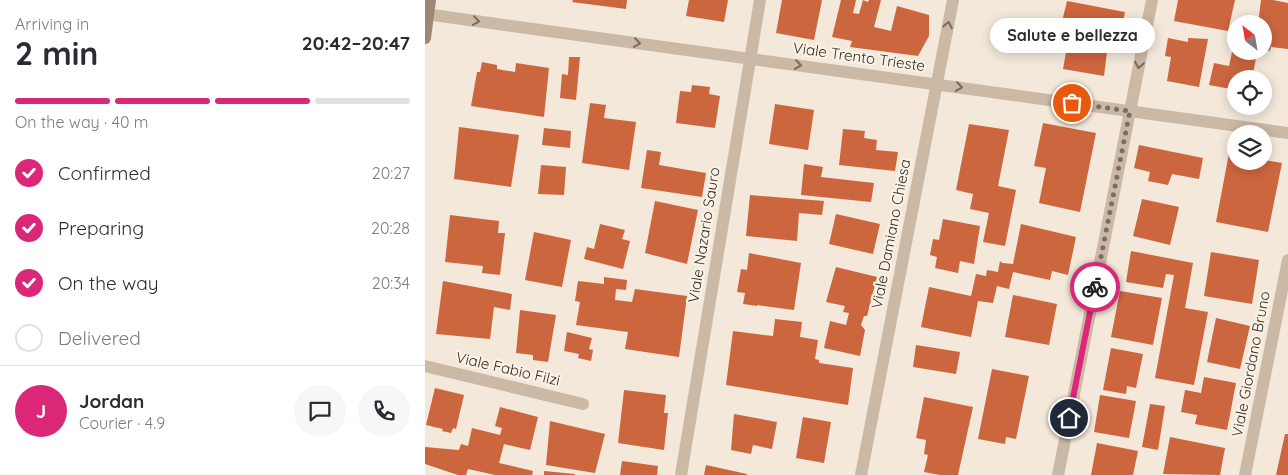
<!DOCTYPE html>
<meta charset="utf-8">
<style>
body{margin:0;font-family:Quicksand,sans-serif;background:#f7f7f7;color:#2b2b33;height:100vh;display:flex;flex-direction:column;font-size:19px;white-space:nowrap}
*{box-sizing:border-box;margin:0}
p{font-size:16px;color:#7c7c81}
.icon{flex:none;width:28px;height:28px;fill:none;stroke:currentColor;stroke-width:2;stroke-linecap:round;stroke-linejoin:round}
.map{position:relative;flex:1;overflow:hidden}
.side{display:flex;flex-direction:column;background:#fff;width:425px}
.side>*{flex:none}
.needle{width:32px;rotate:329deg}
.controls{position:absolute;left:802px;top:15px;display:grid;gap:10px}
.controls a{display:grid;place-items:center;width:45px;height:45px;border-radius:50%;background:#fff;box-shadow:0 2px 12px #0003;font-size:25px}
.pin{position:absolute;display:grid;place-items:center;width:42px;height:42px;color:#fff;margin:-21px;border:2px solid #fff;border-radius:50%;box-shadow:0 1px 5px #0007}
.courier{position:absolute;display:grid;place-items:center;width:50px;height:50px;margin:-25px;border:4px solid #db2777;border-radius:50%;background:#fff;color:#222;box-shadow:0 1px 6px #0007}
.bubble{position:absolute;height:35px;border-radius:18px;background:#fff;box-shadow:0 2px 12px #0003;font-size:16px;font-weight:700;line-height:35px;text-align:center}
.head em{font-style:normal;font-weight:700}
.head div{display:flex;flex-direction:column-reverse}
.head{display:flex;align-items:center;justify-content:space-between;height:85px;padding:0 15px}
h1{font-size:32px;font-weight:700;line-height:38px}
.bar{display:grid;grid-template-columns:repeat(4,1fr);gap:8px 5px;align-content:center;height:60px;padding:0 15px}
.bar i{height:6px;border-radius:4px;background:#e1e1e2}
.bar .active{background:#db2777}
.bar p{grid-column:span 4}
.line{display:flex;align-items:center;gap:12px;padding:0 15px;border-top:1px solid #e1e1e2}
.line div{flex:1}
.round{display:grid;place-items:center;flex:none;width:52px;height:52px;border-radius:26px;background:#f7f7f7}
ol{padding:0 15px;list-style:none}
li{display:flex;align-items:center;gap:15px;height:55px}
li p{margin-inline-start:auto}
li .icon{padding:5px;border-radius:50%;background:#db2777;color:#fff;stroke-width:4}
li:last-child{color:#7c7c81}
li i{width:28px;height:28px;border:2px solid #e1e1e2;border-radius:50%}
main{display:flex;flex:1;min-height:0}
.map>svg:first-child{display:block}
.building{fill:#cc663e}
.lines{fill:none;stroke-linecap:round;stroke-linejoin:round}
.street{stroke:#cbb8a5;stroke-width:12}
.secondary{stroke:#9f8676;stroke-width:12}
.oneway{stroke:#796b5f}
.done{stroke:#786e65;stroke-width:5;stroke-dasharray:0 9}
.route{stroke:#db2777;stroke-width:6}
.labels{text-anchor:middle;stroke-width:4.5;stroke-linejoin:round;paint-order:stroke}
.street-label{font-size:15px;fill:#362c26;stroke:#faf2e6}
</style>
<main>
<section class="side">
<div class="head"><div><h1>2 min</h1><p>Arriving in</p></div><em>20:42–20:47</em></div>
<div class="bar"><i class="active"></i><i class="active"></i><i class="active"></i><i></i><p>On the way · 40 m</p></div>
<ol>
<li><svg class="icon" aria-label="check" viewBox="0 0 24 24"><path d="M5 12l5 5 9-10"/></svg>Confirmed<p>20:27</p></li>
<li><svg class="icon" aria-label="check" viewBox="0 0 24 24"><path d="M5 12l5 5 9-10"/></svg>Preparing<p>20:28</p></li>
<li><svg class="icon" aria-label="check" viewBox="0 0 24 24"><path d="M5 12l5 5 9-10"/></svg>On the way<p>20:34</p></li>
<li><i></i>Delivered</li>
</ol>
<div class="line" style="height:90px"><b class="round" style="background:#db2777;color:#fff">J</b><div><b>Jordan</b><p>Courier · 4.9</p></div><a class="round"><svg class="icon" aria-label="chat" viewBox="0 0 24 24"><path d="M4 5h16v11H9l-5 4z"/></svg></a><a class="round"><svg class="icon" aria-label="phone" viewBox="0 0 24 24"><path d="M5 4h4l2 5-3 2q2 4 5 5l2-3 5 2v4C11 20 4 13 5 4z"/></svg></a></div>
</section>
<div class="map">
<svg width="863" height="475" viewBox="0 0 863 475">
<rect width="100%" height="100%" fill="#f3e8d9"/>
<path class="building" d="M148,0h54l-1,9 -54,-7z
M264,0h39l-4,22 -38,-6z
M357,0h40l-8,40 -38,-7z
M416,0h15l-3,13 6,1 4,-14 5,2 1,-2h12l-7,27 17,4 6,-25 32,9v21l-11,20 -68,-9 2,-6 -20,-4z
M753,0h57l-7,31 -54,-10z
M836,0h12l15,3v46l-17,-2 -1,4 -6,-2v-25h-6z
M642,1l58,11 -4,21h-4l-3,20 -7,-1 -3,24 -41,-7 6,-33 -10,-2z
M743,38l20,4v-4l20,1 -9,48 -32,-6 4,-24 -6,-1z
M807,52l24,6 -4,21h-16v11l-27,-5 5,-22 15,3z
M144,57h11l-4,43 -16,-2 2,-24 6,1z
M57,62l15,3v4l18,3 1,-9 33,5 -5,49 -73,-11 6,-34h3z
M267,85l18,2 -1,7 11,2 -5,32 -39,-5 4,-32 11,1z
M165,103l16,2 -2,13 32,4 -7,48 -47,-7z
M350,104l39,6 -6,40 -39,-6z
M618,123l53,10 -16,79 -41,-9 7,-35 -12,-2z
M544,124l40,6 -11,56 18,4 -11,56 -22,-4 6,-29 -19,-4 3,-15 -17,-4z
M34,127l60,8 -8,52 -57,-8z
M119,128l27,3 -1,17 -28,-3z
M418,129l22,2 -1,7 13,2 -1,10 22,2 -3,19 -56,-6z
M714,145l64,13 -4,21 -27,-5 -4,11 -20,-4 2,-9 -16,-4z
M222,150l14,2 -2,13 47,8 -4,24 -61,-9z
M804,153l7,2v6h28v-1l18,3 -14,69 -52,-10z
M379,164l19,3 -2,10 53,6 -3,19 -70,-7z
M116,165l25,2 -2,28 -26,-1z
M325,195l74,6 -2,14 -23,-2 -2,28 -51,-5z
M717,199l37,8 -9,38 -37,-9z
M230,201l43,9 -11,54 -42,-11z
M411,214l44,10 -7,30 -44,-10z
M25,215l49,6 -1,12h7l-5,42 -18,-2 1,-7 -38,-4z
M518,219l37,7 -6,38 -14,-3 -2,12 -23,-5 2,-11 -7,-2 3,-16 6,1z
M175,224l25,6 -3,9 8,2 -7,28 -39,-10 3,-12 7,2z
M596,224l55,13 -8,38 -16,-4 -2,9 -37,-8 -4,17 -12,-3 -4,17 -15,-2 -7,36 -50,-10 8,-40 42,9 5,-22 10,2 1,-6 11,2 2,-11 2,2 11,1z
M109,232l37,8 -9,47 -37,-7z
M706,251l62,12 -8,45 23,4 -14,73 -39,-7 19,-103 -8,-1 -3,14 -37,-6z
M786,252l48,8 -7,44 -48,-8z
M324,253l52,10 -7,47 -37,-5v1l-14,-2 2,-11 -8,-1 4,-23 6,1z
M411,267l41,10 -10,39h-3l-3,9 4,5 -5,26 -36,-8 6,-27 16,4 3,-12 -6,-1 2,-6 -19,-4z
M179,277l23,3 -1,10 -10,-1 -1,11 17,2 3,-13 52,7 -8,61 -54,-8 3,-17 -52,-7 4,-23 -5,-1 3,-20 26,3z
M18,281l69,13 -2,16 -16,-3 -4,32 -54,-5z
M695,291l42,7 -9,47 -42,-8z
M588,295l44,9 -8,41 -44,-8z
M95,310l36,5 -8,47 -15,-2v-5l-17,-2z
M791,318l34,8 -10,43 -33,-7z
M350,319l27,3 -2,15 18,3 -3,19 4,1v3l34,5 -5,37 -122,-20 7,-54 40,5z
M142,332l25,6 -3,11 4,1 -2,11 -13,-3 1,-4 -15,-3z
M491,345l44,7 -4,22 -43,-7z
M686,348l32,6 -7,34 -9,-2 -1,8 -23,-4z
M567,369l37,7 -13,63 -10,-2 -1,7 -27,-5z
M779,377l32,6 -9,47 -32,-6 2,-9 -16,-3 4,-22 16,3z
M10,388l29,7 -8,34 -3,-1 -2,5 -9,-2 1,-2 -17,-4z
M199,390l42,5 -2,18h4l-4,37 -46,-7z
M675,395l36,6 -7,37 -35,-6z
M499,397l49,10 -15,68h-18l-16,-3 4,-17 -4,-1 2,-14 -10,-2z
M725,404l15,2 -7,44 -16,-3z
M75,407l38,10 -8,33 -26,-6 -5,19 34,8 -1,4h-37l-27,-6 -2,6h-8l-33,-11v-17l34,3 2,-6 7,2 4,-18 28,7 2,-7 -7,-2z
M309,414l43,8 -5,27 -19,-4 -2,9 -20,-4z
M378,417l28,5 -7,41 -28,-5z
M125,421l55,13 -10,39 -49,-8z
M860,434h3v41h-12z
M745,437l55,11 -5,27 -57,-1z
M672,443l41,8 -5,24h-42z
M197,461l36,5 -1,9h-37z
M281,465l41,9v1h-43z
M119,471l31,3v1h-31z"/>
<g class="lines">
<path class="street" d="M0,14l863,119
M0,366l158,38
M256,475l79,-475
M436,475l92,-475
M633,475l94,-475
M820,475l43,-215"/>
<path class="secondary" d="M0,38l5,-38"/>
</g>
<defs><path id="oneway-chevron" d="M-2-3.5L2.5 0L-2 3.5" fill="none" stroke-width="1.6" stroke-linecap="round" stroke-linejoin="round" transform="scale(1.25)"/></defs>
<g class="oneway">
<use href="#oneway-chevron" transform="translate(51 21) rotate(8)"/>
<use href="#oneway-chevron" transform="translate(523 25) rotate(-79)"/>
<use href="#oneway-chevron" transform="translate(212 43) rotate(8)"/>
<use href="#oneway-chevron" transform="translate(373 65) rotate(8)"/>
<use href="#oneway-chevron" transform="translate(714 65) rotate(101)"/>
<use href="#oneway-chevron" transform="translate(534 87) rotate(8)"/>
</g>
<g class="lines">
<path class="done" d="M647,103l58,8 -35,176"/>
<path class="route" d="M644,418l26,-131"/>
</g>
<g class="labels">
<g class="street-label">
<text transform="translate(434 57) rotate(8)" y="5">Viale Trento Trieste</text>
<text transform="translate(466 234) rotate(-79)" y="5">Viale Damiano Chiesa</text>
<text transform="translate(279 235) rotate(-81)" y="5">Viale Nazario Sauro</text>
<text transform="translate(826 364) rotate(-79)" y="5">Viale Giordano Bruno</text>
<text transform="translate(83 369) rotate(13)" y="5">Viale Fabio Filzi</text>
</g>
</g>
</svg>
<div class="controls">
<a><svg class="needle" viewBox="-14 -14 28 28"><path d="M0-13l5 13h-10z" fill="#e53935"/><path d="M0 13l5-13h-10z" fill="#7c7c81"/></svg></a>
<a><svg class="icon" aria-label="locate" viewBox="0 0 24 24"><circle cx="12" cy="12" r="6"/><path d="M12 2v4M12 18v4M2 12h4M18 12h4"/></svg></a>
<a><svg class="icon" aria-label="layers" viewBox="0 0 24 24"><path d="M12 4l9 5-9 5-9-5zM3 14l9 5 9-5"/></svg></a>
</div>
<div class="pin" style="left:647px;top:103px;background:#ea580c"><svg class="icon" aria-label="bag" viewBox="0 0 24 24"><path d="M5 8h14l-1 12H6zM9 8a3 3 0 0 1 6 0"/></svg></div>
<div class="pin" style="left:644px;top:418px;background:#1f2937"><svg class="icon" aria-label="home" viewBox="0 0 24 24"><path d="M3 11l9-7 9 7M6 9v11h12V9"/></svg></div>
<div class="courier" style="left:670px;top:287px"><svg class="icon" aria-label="bike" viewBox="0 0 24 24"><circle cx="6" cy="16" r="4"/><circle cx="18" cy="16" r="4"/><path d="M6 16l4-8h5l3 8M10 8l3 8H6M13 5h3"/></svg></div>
<div class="bubble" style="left:565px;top:18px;width:165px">Salute e bellezza</div>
</div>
</main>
